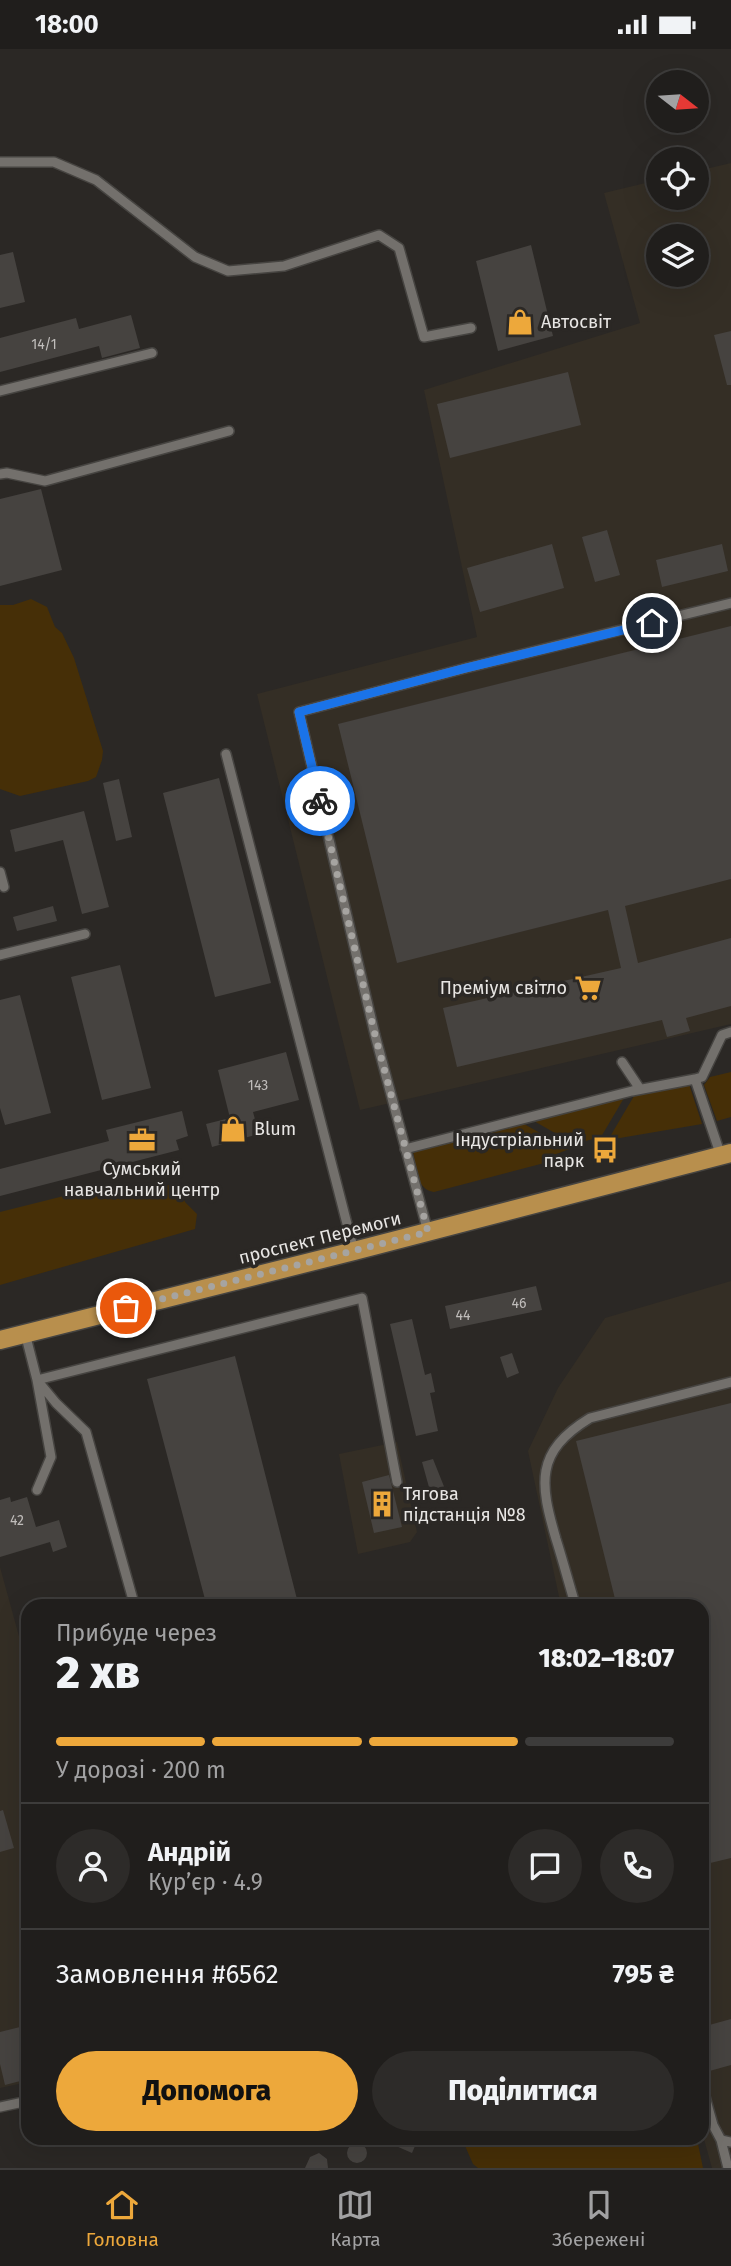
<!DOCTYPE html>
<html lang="uk">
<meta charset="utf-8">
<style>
body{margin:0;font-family:"Fira Sans",sans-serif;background:#2d2b29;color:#f1f3f6;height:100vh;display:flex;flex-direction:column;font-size:26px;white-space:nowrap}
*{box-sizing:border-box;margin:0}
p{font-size:23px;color:#a2a2a3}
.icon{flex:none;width:38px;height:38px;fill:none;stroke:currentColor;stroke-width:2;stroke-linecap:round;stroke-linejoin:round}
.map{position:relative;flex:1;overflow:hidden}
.side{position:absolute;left:21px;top:1550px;width:688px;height:546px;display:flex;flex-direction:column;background:#201e1c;border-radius:21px;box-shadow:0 7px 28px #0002,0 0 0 2px #3d3c3b}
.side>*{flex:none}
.needle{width:46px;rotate:107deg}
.controls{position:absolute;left:646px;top:21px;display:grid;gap:14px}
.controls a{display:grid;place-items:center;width:63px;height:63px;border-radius:50%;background:#201e1c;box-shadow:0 7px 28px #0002,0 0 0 2px #3d3c3b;font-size:35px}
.pin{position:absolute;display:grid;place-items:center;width:60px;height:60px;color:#fff;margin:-30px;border:4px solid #fff;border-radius:50%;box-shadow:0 2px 7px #0007}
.courier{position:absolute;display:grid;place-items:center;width:70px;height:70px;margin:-35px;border:5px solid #1a73e8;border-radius:50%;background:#fff;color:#222;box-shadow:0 2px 9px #0007}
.head em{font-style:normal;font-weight:800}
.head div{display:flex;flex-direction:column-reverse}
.head{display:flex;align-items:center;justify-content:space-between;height:119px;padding:0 35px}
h1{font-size:46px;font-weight:800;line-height:52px}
.bar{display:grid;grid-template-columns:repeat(4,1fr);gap:10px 7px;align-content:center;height:84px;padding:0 35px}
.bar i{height:9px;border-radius:5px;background:#3d3c3b}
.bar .active{background:#eda83b}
.bar p{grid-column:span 4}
.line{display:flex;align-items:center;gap:18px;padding:0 35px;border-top:2px solid #3d3c3b}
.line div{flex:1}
.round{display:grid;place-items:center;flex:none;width:74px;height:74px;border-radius:37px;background:#2d2b29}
.action{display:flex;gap:14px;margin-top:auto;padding:14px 35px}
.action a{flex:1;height:80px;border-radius:42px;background:#eda83b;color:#111;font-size:28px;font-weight:800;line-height:80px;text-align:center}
.action a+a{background:#2d2b29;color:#f1f3f6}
.status{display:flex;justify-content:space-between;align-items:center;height:49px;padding:0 35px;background:#201e1c;direction:ltr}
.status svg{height:19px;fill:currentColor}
.tabs{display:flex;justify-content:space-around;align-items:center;height:98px;border-top:2px solid #3d3c3b;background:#201e1c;font-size:19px;color:#a2a2a3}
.tabs a{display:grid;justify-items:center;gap:4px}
.tabs .active{color:#eda83b}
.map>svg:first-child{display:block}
.built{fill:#342e25;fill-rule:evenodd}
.green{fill:#462f07}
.building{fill:#464340}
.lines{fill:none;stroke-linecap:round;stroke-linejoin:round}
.lane-casing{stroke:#464441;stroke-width:12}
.primary-casing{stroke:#464441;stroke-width:21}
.lane{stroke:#73706c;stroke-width:9}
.primary{stroke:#b88f4d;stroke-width:18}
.done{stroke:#a6a4a1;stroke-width:7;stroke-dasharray:0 12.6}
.route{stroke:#1a73e8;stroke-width:9}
.labels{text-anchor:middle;stroke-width:7;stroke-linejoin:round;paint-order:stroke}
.number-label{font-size:14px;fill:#c0bdbb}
.poi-label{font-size:18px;fill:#e8e6e4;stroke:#2b2825;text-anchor:start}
.street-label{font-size:18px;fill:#e8e6e4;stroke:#2b2825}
</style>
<div class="status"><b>18:00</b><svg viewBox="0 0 49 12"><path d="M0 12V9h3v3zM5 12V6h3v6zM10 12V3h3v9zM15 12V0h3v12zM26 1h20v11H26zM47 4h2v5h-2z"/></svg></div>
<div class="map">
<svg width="731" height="2119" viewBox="0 0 731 2119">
<rect width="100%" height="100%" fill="#2b2825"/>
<path class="built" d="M731,114v861l-371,86 -103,-416 220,-57 -53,-247 216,-67 -36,-130 54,-13v18h38l1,-27zM658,187h38v39h-38z
M731,1232v887h-19l-10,-36v-525l-141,-1 -33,-155 30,-63 47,-70z
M397,1393l20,90 -7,10 -52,12 -19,-100z
M0,1518l28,102v413l-28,6z"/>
<path class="green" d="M31,550l16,8 8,20 7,6 12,25 29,93 -1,9 -6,17 -8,4 -68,15 -20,-7v-184h13z
M731,1023v45l-14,4 -13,-36 6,-8z
M689,1035l13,40 -94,16 26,-44z
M624,1049l-23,39 -27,7 -40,-23z
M524,1075l45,25 -17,7v5l-118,31c-18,-2 -18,-26 -21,-41z
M177,1134l8,19 12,12 -2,15 -195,56v-73l112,-28 36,6z
M462,2090h235l6,29h-225l-5,-4z"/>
<path class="building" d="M531,196l22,91 -55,15 -22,-90z
M13,203l12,50 -25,6v-53z
M131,266l9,33 -38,10 -3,-12 -99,26v-34l76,-20 3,11z
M731,282v54h-4l-13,-50z
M568,323l13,53 -131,33 -13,-54z
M41,440l21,81 -62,16v-87z
M607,481l13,45 -25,7 -13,-45z
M552,495l12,44 -84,24 -13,-44z
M722,495l6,27 -66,16 -6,-27z
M731,577v253l-106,27 13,57 93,-25v68l-45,12 4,13 -23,6 -5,-17 -205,47 -14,-59 178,-40 -13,-58 -211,53 -59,-239z
M219,729l52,205 -56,14 -52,-204z
M119,730l13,58 -16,4 -13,-58z
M84,762l25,96 -27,7 -19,-74 -48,12 -5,-22z
M53,857l4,15 -40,10 -4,-14z
M120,916l31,123 -49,12 -31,-123z
M20,946l31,118 -46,12 -5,-17v-108z
M286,1003l13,48 -46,12 6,22 -47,13 -6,-23 24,-6 -12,-48z
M182,1062l6,25 -12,4 3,10 -179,46v-27l109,-28 -3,-11z
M536,1237l6,24 -92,19 -5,-23z
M412,1270l13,56 6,-2 4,19 -5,1 8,38 -22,5 -26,-112z
M512,1304l7,20 -12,5 -7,-21z
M235,1307l64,251h-92l-60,-228z
M731,1354v455l-29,7v-258h-85l-41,-166z
M433,1410l12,30 -4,1 2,6 -11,2 -10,-36z
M389,1426l13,52 -28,6 -12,-51z
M10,1448l1,5 16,-5 9,30 23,-7 8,27 -14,5 -3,-10 -50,15v-57z
M3,1761l11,38 -14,4v-41z
M731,1970v46l-25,7 -4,-16v-29z
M28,1976v30l-3,1 3,23 -23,6 -5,-21v-32z
M380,2090h38l-6,14z
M347 2104a10 10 0 1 1 20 0a10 10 0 1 1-20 0Z
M319,2104l8,6 1,9h-23l5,-11z"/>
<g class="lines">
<g class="lane-casing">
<path id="lane" d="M0,113h54l42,18 99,77 33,14 56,-5 95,-31 20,13 25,89 47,-9
M0,342l152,-38
M0,425l7,-1 38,8 184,-50
M226,705l128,497
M0,823l4,15
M0,906l85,-21
M622,1013l18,27
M405,1100l227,-58 63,-12
M721,1107l-26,-77 7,-2 20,-42 9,-3
M428,1183l-53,-197 -76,-323 167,-44 265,-65
M25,1284l12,47 19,23 30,29 49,175
M37,1441l14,-33 -14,-77 325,-82 35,184
M576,1558c-7,-23 -13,-46 -20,-68 -16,-55 -22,-87 34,-121l141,-36
M702,2037l11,39 8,15 10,2
M0,2058l28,-6
M721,2091l7,28"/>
</g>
<g class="primary-casing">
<path id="primary" d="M0,1291l354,-89 377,-98"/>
</g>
<use href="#lane" class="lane"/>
<use href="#primary" class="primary"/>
</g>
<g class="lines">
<path class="done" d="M126,1259l302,-76 -53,-197 -55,-234"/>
<path class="route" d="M320,752l-21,-89 167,-44 186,-45"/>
</g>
<defs>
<g id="shop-bare" transform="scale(2.1)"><path d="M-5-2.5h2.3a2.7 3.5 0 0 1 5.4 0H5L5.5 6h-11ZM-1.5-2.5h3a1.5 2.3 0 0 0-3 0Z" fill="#eda83b" stroke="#2b2825" stroke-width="2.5" paint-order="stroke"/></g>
<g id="supermarket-bare" transform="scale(2.1)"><path d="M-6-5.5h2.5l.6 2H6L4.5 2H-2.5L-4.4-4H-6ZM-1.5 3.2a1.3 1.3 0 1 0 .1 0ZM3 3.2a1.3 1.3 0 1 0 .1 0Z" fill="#eda83b" stroke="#2b2825" stroke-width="2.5" paint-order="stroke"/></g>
<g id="office-bare" transform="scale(2.1)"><path d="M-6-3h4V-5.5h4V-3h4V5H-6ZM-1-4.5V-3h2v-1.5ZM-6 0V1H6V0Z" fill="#eda83b" stroke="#2b2825" stroke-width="2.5" paint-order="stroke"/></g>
<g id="bus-bare" transform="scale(2.1)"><path d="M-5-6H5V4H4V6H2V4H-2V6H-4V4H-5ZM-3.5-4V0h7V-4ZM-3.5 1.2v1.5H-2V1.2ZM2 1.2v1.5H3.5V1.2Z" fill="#eda83b" stroke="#2b2825" stroke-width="2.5" paint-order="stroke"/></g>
<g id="building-bare" transform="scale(2.1)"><path d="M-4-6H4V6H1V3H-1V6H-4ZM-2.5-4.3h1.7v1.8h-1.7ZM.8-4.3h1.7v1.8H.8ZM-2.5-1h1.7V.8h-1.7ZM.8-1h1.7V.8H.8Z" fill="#eda83b" stroke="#2b2825" stroke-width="2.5" paint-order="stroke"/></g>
</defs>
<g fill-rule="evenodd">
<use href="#shop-bare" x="520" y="273"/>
<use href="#supermarket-bare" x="588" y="939"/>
<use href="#shop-bare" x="233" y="1080"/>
<use href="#office-bare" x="142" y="1091"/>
<use href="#bus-bare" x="605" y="1101"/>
<use href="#building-bare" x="382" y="1455"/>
</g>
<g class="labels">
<g class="number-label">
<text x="44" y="300">14/1</text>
<text x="258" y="1041">143</text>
<text x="519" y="1259">46</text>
<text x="463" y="1271">44</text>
<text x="17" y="1476">42</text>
</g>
<g class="poi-label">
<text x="541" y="279">Автосвіт</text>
<text x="567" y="945" text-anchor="end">Преміум світло</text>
<text x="254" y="1086">Blum</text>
<text x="584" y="1097" text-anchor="end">Індустріальний<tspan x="584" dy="21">парк</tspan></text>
<text x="142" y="1126" text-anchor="middle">Сумський<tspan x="142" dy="21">навчальний центр</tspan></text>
<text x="403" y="1451">Тягова<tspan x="403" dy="21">підстанція №8</tspan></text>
</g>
<g class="street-label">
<text transform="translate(320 1189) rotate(-14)" y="6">проспект Перемоги</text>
</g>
</g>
</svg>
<div class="controls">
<a><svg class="needle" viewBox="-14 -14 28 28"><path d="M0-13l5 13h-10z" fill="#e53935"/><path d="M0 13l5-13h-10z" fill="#a2a2a3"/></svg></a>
<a><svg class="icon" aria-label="locate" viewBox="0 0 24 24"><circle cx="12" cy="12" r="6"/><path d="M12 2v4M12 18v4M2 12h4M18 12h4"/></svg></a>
<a><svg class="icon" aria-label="layers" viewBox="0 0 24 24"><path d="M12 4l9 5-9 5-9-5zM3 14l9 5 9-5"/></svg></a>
</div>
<div class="pin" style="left:126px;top:1259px;background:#ea580c"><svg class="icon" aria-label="bag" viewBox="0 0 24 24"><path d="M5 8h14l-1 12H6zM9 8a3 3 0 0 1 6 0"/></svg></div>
<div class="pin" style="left:652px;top:574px;background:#1f2937"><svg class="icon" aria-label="home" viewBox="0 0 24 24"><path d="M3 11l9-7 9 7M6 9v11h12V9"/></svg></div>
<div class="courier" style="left:320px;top:752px"><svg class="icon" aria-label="bike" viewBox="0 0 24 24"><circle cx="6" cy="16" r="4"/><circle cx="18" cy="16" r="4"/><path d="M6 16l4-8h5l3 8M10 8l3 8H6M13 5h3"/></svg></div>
<section class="side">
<div class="head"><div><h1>2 хв</h1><p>Прибуде через</p></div><em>18:02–18:07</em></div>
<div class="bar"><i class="active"></i><i class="active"></i><i class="active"></i><i></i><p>У дорозі · 200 m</p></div>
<div class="line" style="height:126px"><a class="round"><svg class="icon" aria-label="person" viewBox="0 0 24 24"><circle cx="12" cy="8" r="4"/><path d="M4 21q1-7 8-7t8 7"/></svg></a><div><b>Андрій</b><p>Кур’єр · 4.9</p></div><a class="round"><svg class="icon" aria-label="chat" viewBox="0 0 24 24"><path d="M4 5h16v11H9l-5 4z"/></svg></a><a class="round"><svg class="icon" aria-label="phone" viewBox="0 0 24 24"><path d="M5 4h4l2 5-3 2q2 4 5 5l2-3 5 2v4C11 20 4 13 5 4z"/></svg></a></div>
<div class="line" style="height:91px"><div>Замовлення #6562</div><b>795 ₴</b></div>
<div class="action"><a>Допомога</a><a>Поділитися</a></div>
</section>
</div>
<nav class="tabs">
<a class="active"><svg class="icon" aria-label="home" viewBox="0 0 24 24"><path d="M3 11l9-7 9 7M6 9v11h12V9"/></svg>Головна</a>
<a><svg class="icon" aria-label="map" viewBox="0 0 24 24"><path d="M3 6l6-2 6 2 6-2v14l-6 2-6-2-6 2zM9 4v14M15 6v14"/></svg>Карта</a>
<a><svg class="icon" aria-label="saved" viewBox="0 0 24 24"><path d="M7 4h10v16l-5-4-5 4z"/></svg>Збережені</a>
</nav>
